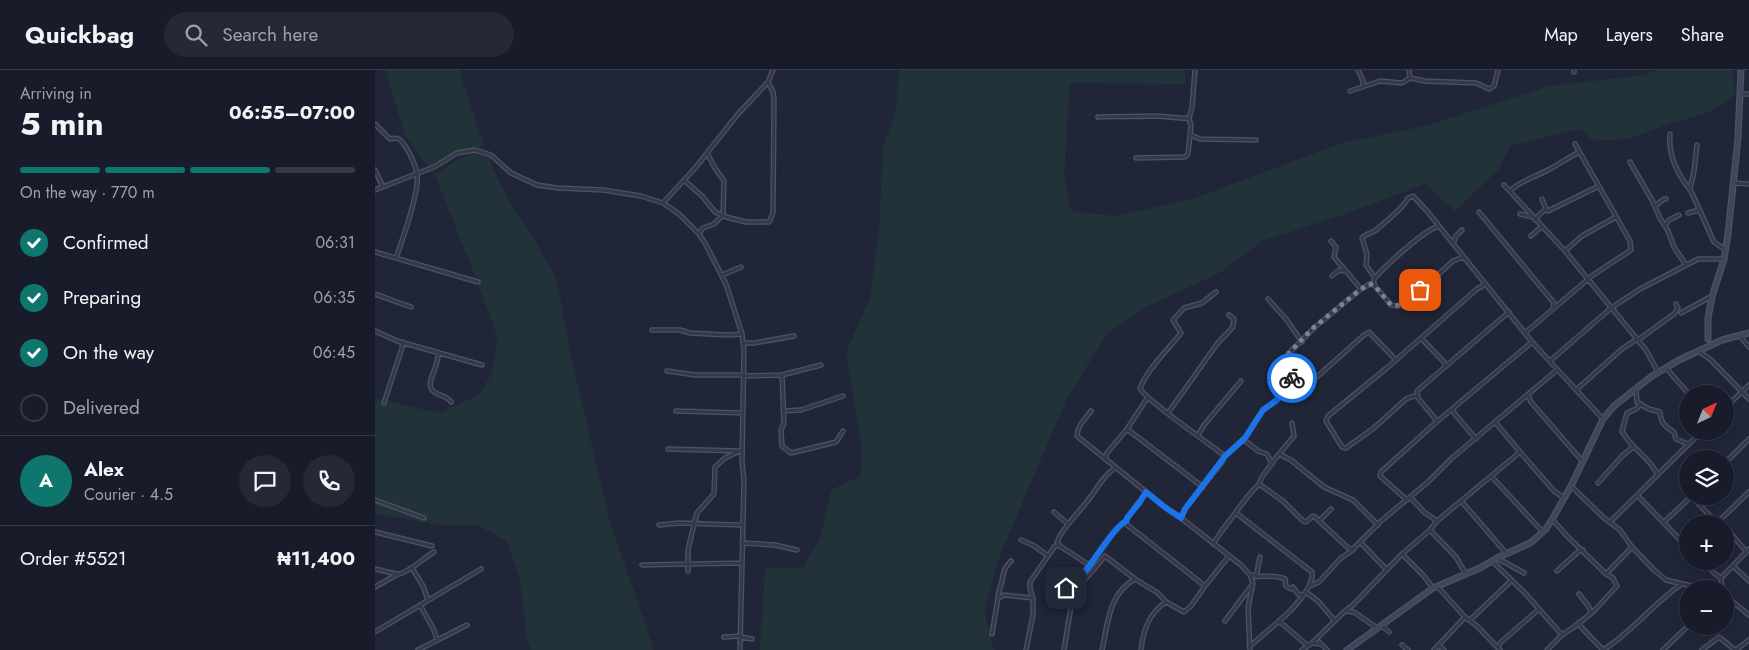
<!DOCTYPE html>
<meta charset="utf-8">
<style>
body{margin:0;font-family:Jost,sans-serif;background:#252936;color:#f1f3f6;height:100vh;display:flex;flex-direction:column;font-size:19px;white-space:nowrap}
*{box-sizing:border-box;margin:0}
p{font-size:16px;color:#9fa1a8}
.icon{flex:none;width:28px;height:28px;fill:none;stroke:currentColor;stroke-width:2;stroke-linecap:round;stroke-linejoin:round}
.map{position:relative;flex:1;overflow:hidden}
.details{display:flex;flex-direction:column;background:#181c2a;width:375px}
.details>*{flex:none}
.needle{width:32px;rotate:43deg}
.tools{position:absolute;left:1304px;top:315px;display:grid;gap:10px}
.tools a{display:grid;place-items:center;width:55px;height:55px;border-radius:50%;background:#181c2a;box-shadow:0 2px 8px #0003,0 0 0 1px #363a47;font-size:25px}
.pin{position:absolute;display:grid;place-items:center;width:42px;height:42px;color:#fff;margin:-21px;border-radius:10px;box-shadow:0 2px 8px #0006}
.courier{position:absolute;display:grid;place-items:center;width:50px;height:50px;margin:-25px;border:4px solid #1a73e8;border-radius:50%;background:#fff;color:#222;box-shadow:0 1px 6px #0007}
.summary em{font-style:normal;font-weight:700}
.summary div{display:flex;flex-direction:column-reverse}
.summary{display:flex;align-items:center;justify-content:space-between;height:85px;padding:0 20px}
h1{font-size:32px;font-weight:700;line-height:38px}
.bar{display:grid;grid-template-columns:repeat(4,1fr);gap:8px 5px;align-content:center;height:60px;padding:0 20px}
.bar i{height:6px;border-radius:4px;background:#363a47}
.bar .on{background:#0f766e}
.bar p{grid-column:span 4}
.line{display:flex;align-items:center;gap:12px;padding:0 20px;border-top:1px solid #363a47}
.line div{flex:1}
.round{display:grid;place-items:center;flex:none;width:52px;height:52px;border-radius:26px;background:#252936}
ol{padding:0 20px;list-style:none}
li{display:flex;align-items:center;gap:15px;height:55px}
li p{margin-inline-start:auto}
li .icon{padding:5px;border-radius:50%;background:#0f766e;color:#fff;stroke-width:4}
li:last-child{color:#9fa1a8}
li i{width:28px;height:28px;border:2px solid #363a47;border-radius:50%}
header{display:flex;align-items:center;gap:30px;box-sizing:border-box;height:70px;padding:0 25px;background:#181c2a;border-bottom:1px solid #363a47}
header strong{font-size:24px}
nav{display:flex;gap:28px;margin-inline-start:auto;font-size:18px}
.search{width:350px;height:45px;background:#252936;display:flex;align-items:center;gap:12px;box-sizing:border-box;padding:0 18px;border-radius:28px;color:#9fa1a8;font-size:19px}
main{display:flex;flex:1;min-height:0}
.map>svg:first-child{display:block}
.green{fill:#223239}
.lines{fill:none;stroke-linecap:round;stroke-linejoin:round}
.street-casing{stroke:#4e5363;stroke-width:5.5}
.secondary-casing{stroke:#4e5363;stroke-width:7}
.street{stroke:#343849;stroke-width:3}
.secondary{stroke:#41465c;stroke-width:4.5}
.done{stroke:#7c8294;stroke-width:5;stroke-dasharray:0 9}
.route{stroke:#1a73e8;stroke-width:6}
</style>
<header>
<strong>Quickbag</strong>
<div class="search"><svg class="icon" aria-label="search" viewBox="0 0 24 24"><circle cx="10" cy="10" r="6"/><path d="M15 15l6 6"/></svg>Search here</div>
<nav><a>Map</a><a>Layers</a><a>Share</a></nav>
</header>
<main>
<section class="details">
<div class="summary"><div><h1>5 min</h1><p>Arriving in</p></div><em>06:55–07:00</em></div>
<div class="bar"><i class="on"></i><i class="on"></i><i class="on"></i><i></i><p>On the way · 770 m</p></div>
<ol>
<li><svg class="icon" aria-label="check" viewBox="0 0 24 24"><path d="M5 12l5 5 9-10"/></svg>Confirmed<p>06:31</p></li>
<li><svg class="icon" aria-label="check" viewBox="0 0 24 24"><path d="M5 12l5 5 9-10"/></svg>Preparing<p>06:35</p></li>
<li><svg class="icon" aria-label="check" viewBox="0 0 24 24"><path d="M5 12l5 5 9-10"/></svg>On the way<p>06:45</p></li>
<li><i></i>Delivered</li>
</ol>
<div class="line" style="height:90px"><b class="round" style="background:#0f766e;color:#fff">A</b><div><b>Alex</b><p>Courier · 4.5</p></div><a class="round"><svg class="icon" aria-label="chat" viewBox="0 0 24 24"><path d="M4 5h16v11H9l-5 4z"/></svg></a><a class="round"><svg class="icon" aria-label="phone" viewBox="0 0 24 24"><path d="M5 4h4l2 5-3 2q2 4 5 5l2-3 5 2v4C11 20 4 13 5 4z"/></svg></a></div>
<div class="line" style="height:65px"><div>Order #5521</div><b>₦11,400</b></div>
</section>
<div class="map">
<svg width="1374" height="580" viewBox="0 0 1374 580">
<rect width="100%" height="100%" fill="#202638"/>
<path class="green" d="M11,0h73l25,76c-23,4 -37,8 -55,22l-23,-31 -13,-40z
M524,0h286l1,14 -116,-1 -6,92 7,36 44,5 78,-17 149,-56 87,-18 120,-39 97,-11 10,-5h76l4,24 -27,18 -43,13 -38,14 -35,2 -12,-12 -70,16 -13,25 -43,41 -30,-27 -80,30 -83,27 -41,31 -81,38 -33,24 -40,64 -65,152 -18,59 10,41h-234l5,-82h38l18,-32 10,-46 29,-14 2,-25 -16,-99 24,-54 9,-67 4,-84 13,-36z
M98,83l16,4 5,15 22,41 15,20 26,47 13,72 39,166 45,132h-123l-4,-10 -7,-62 -14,-37 -28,-16 -32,1 -71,-12v-116l64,15 40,-18 13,-22 6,-34 -17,-48 -46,-116 22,-15z"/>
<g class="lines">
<g class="street-casing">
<path id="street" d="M983,0l5,11v5
M1034,0l1,8
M1199,2v-2
M975,21l30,-10 22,2 8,-5 15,3 51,2 13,6 5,-3 4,-16
M1365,24h9
M723,47c18,-1 37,0 55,-1 12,0 23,3 36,2
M0,54l15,15c8,-2 11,0 15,7 5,7 11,20 12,29 3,16 -15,66 -21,83
M1295,64c-2,21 8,41 21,57l23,51 12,8
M816,65l9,4 56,1
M332,83l8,15 9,13 -1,35
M761,88l49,-1 3,-3 3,-28 -2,-8 3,-10 3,-38
M1255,92l22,38 8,18 8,13 6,16 12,18
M0,100l8,17
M309,110l19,17 12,15 11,5 20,5h23l4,-9 1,-114 -1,-7 -5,-10
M1358,113l16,1
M1129,115l61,66 81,99 12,22
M1315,119l4,-18 3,-26
M0,120l59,-23 23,-14 18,-3 16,5 20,18 26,12 21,3 45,2 38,6 22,7 16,11 20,20 6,9 21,41 16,50 2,16 -2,111 2,19 -4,170
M1135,121c11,-11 25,-14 38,-21 11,-6 20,-12 31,-18
M288,133l33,-36 42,-53 30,-32 5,-12
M1280,136l9,-7h2
M1173,141l51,-25
M1104,142l75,91 -1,6
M1313,143l11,-3
M1145,144l13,3
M1160,150l4,-5 7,-6 -4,-10
M1290,155l4,-5 10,-5
M1064,156c-15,4 -54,40 -65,53v6l17,20 7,1 33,-25 22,-20 10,-4
M324,164l4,-6 11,-4 8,-8
M1156,166l11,-10
M956,171l5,6 -2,10 27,32
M1078,174l3,-8 6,-6
M1190,181l17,-15 34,-19
M0,182l103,30
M347,205l19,-8
M957,206l7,-6 5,1
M1000,208l-9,-13 1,-11 -5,-16c4,-5 9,-4 14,-8 9,-8 28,-22 32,-32l5,-2 14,15 105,131 71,77
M999,215l-4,-1 -9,5 -47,39 -26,26v7l8,13 2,1 8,8h4l54,-48 5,-3 26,27
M841,222l-14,11 -18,5 -11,12 8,13c-14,18 -32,34 -41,55 4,11 71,57 85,68
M0,224l36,13
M893,229l18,20 16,23
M1306,243l31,-17
M277,260h28l10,3 38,2 14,-1
M0,261l22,10 85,24
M1151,262l67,-57 38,-25 -1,-9 -55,-97
M1364,265l10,12
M1046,268l23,24 1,5
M1263,270l36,-26 4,-6 -2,-4
M369,273h10l40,-7
M1323,281l12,8 39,40
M63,282c2,12 -11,28 -7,36 3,8 15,6 20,14
M1175,291l61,-53 29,-19 58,-30h26
M1291,298l23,26
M292,301l29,4h48
M407,305l39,-10
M369,306l38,-1 2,48 -3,7 1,16 9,7 45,-11 7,-11
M1201,320l46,-41 15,-10
M1261,320l1,12 12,7 11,3c1,11 4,14 14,20l2,7 12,5
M1153,325l3,7 52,60
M1042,327l-3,-1 -8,3 -32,29 -28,20 -4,-1 -16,-26 2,-5 60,-49 89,-78 9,-5
M9,333l18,-55 1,-6
M1266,334l-5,5 -9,4 -5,18c9,18 27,25 36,44
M1350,338l24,-23
M1078,339l1,4 22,26
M301,341l67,2
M408,341l18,-1 42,-14
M716,341c-6,8 -14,15 -14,25l89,72 10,6 65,51 9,10 3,8 -5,25 2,42
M793,343l49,-69 16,-17 1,-8 -5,-4
M1062,351l-19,-23 -1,-7 92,-79
M1120,352l25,30
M752,359l76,58
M823,365l6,-10 37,-44
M868,369l15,12 9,3 5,10
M293,379l72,2
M904,384l12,6 33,27 29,13 25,25
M730,389l2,-6 20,-24 21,-32
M1350,393l24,-24
M1117,407l51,55
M1223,413l24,-27 11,-9
M884,414l24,17 20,20 3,1 7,-6 2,1 32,30 4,2 3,-1 27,-27 47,-39 24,-24 105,-88
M1196,416l33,32 16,12 12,17 22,23 12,10 30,7
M771,422c-5,9 -19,22 -20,32l79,62
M1263,426l49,51
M1035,427l14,15 13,9
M1317,427l21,22 9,5
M0,430l49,18
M1032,430l-27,-24 1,-4 52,-47 99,-83
M1087,432l45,52
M679,442l14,12
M861,443l76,59c3,15 -22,40 -33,49
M806,448l4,-9 37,-47 3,-6 20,-18 18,-28 14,-10 5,-11 7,-7 5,-10
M944,451l12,-12
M1344,451l30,-29
M1235,452l92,-91
M1289,452l28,-26
M284,455l20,-2 60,2 3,-1
M1350,457l21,24
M1055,460l26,27 10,17
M0,462l57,14
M646,470l12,5 15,11 7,-10h5
M367,473l33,2 22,5
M986,473l26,27
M838,474l8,-12 27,-36 11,-12 3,-7 13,-18 19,-23 -2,-13
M1027,484l21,21 10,13
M1122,488l27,15
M1117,491l34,33 36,41
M1329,491l10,12 7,5 1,11
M267,495l99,-2
M714,495l-29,-19 -3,-4c6,-15 18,-25 28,-38 10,-11 17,-28 30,-36
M1358,496l16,15
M37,498l11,18 5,14
M0,499c6,1 19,5 24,5 9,-1 26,-17 35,-22
M313,501v-21l6,-26 3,-11 17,-19 1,-27 10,-9 17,-8
M1182,501l22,-20 4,-1
M1231,504l26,-27
M876,505c12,3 23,-1 34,4l1,7 5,3 2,-2 5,7 5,1
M881,507l4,-20
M1346,508l28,-29
M935,516l9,-4 21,-23 14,-10
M1062,516l28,31 12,9 23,24
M0,517l23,-13
M691,518c16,-3 42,-57 60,-67
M931,522l12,9 17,20
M1204,524l10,13 2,6
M623,528c0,-6 1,-8 3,-13 3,-11 1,-15 10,-24
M1350,528l2,-1 22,18
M45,535l14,25 3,10
M971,541l8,1 23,16
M1095,550l41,-39
M850,551l27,-36
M1204,552l2,5 22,23
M1007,556l7,6
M0,562l106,-63
M617,564l6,-36 6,-3 29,3
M349,567l17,-1
M366,567l11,2
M944,572l8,8
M937,573l33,-32 8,-6 49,-51 28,-24 7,-9 83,-69 34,39 10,7
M1027,575l6,5
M1064,576l5,4
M874,577l30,-26 28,24
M1123,578l2,-5 39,-34
M43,580l49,-25
M651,580l7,-35v-17l-3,-9v-7l18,-26
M689,580l9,-56 32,-38 30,23 23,14 8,9 18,10 7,-6 14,-20 24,-30
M727,580c6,-26 6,-56 33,-71
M766,580c2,-20 8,-37 25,-48
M927,580l10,-7 8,1
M1059,580l31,-33
M1172,580l15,-15 12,-8 20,-16 23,-25 -4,-8 -7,-4 -40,-39 -14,-16
M1228,580c30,-18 50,-47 79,-66
M1288,580l25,-24
M1327,580l17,-13 16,13
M1361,580l13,-10"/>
</g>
<g class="secondary-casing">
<path id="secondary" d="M1333,269v-21l4,-21 12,-38 4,-25 10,-96 3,-68
M972,580l86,-62 47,-20 17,-10 33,-15 6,-5 10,-9 8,-13 17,-30 32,-67 11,-13 38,-30 27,-16 43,-20 27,-7"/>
</g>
<use href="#street" class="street"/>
<use href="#secondary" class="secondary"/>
</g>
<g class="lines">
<path class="done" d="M917,308l2,-6 -6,-11v-7l25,-26 48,-39 9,-5 4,1 17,20c11,3 21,-9 29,-15"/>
<path class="route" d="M691,518c17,-3 42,-57 60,-67l1,-3 13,-16 6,-10 20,16 15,10 4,-9 40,-53 20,-18 18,-28 14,-10 5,-12 10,-10"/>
</g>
</svg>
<div class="tools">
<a><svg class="needle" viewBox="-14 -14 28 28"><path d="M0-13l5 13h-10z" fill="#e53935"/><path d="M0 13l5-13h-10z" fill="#9fa1a8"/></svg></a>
<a><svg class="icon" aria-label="layers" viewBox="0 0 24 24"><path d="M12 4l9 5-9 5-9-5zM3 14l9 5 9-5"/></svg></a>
<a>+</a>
<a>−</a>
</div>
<div class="pin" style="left:1045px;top:220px;background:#ea580c"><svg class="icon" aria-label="bag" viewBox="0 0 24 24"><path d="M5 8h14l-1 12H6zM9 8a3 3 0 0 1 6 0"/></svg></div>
<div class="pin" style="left:691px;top:518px;background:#1f2937"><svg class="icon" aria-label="home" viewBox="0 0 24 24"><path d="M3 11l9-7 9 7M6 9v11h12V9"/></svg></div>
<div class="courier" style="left:917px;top:308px"><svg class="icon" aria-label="bike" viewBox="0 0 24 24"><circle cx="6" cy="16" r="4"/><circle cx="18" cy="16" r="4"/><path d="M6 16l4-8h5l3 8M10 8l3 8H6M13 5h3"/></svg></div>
</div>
</main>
